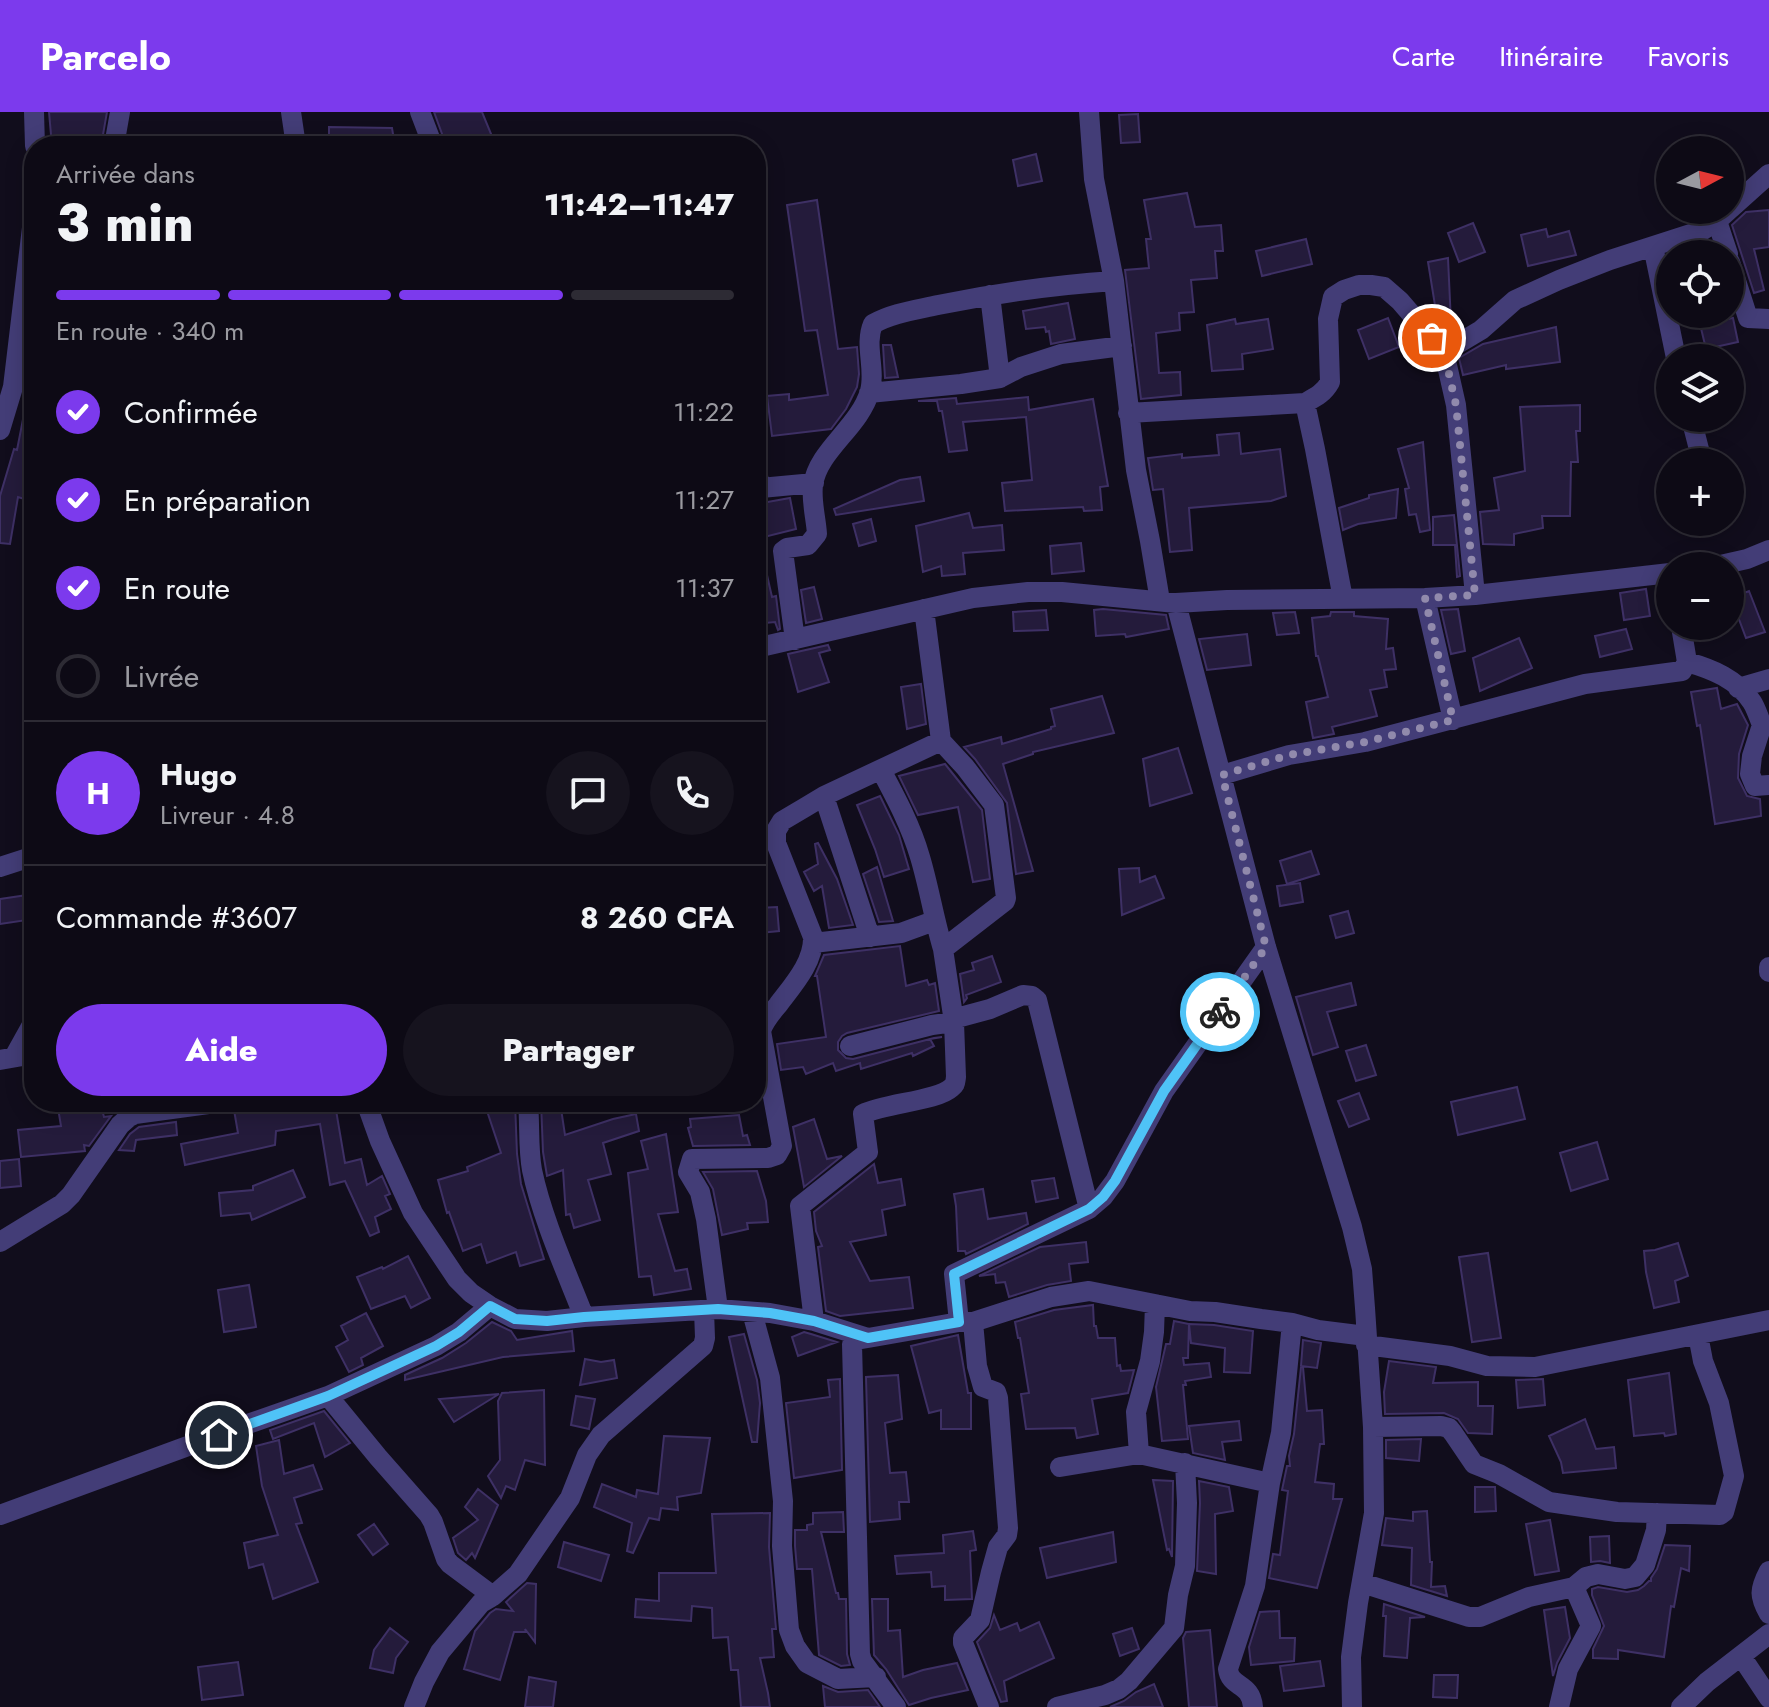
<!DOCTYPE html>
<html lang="fr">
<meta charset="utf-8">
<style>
body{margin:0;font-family:Jost,sans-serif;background:#16131e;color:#f1f3f6;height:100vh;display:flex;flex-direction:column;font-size:30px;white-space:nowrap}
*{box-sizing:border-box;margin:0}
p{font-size:26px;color:#9a9aa0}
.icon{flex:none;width:44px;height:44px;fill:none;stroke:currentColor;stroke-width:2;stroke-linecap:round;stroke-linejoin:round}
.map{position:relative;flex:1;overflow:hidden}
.side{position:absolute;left:24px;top:24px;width:742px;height:976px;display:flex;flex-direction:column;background:#0d0a15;border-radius:32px;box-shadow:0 4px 20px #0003,0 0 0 2px #2d2b34}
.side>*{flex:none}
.needle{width:52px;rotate:83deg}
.controls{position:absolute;left:1656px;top:24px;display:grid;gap:16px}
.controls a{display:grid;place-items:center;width:88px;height:88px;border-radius:50%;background:#0d0a15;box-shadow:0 4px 20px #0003,0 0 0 2px #2d2b34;font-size:40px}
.pin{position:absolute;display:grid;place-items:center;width:68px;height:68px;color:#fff;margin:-34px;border:4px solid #fff;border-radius:50%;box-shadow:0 2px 8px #0007}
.courier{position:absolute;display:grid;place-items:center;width:80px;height:80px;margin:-40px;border:6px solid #4fc3f7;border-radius:50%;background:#fff;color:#222;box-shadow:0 2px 10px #0007}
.summary em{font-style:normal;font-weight:800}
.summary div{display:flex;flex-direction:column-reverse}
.summary{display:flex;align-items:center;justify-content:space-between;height:136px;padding:0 32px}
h1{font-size:52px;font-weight:800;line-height:60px}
.bar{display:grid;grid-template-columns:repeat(4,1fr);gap:12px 8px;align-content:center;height:96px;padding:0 32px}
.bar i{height:10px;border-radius:6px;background:#2d2b34}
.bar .on{background:#7c3aed}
.bar p{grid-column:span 4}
.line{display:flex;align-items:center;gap:20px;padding:0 32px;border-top:2px solid #2d2b34}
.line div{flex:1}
.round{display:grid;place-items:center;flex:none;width:84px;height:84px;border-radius:42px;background:#16131e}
ol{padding:0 32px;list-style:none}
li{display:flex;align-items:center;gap:24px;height:88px}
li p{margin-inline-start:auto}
li .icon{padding:8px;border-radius:50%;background:#7c3aed;color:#fff;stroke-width:4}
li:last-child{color:#9a9aa0}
li i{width:44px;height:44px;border:4px solid #2d2b34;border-radius:50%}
.action{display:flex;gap:16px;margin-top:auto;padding:16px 32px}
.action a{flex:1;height:92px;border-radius:48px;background:#7c3aed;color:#fff;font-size:32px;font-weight:800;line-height:92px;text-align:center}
.action a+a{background:#16131e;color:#f1f3f6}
header{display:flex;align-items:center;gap:48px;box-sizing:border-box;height:112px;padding:0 40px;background:#7c3aed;color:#fff}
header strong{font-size:38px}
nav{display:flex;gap:44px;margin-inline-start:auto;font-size:28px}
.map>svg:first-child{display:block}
.building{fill:#241b3b;stroke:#3e3065;stroke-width:2}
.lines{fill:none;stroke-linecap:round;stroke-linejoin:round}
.minor{stroke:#433d77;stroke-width:20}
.done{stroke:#918aac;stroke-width:8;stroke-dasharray:0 14.4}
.route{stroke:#4fc3f7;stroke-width:10}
</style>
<header>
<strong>Parcelo</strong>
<nav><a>Carte</a><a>Itinéraire</a><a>Favoris</a></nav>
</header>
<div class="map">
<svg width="1769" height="1595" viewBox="0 0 1769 1595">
<rect width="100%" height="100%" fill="#110d1c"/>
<path class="building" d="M49,0h58l-6,34h-49z
M434,0h48l14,34h-35l-3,-9 -13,5z
M1138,2l2,28 -19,1 -2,-28z
M329,15l63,1 3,18h-66z
M1036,42l6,27 -24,5 -5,-26z
M1187,81l8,34 26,-2 2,26h-8l2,27 -26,2 3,32 -15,1 1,17 -24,3 3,40 21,-1 1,23 -40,4 -16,-129 24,-2 -3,-29h5l-7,-39z
M817,88l21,149 19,-2 2,27 -2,13 -11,22 -15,20 -59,7 -5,-40 22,-2v6l39,-5 -11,-65 -12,1 -18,-126z
M1769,98v37l-15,2 10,41 -10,3 -22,-68 14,-13z
M1473,111l12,29 -26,10 -11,-29z
M1546,117l2,8 21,-6 7,24 -48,11 -7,-31z
M1306,127l6,25 -50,12 -6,-25z
M1448,146l3,65 -13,1 -10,-62z
M1068,191l7,36 -24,5 -2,-13 -3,1 -1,-5 -19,2 -3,-18z
M1388,206l11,29 -30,12 -11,-29z
M1733,206l5,24 -32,7 -6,-25z
M1235,207l1,5 32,-5 5,30 -31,5 1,15 -31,2 -5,-46z
M1556,215l4,35 -54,7v-4l-43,10 -4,-17 24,-14z
M883,233h8l7,32 -13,1z
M1028,285l1,13 64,-11 15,87 -8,1 2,23 -18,1 -1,-4 -78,4 -3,-28 30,-3 -6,-63 -63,5 4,28 -18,2 -7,-41h-3l-2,-10h-19l38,-3 1,6z
M1580,293v26h-4l2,31h-7l-1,54h-28l1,12 -29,6v11l-31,-1 -3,-32 19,-2 -5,-32 31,-7 -5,-64z
M25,297l9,1v92l-16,-5 -8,47 -10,-1v-47l14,-47 3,1z
M1239,321l2,21 39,-5 6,47 -15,5 -82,7 3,42 -22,2 -7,-63 -10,1 -5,-32 34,-4v4l37,-3 -2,-20z
M1423,330l7,88 -10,2 -4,-18 -7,1 -4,-26 4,-1 -11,-39z
M920,365l4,24 -88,14 -2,-6 66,-29z
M1398,377l-2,29 -38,6 -15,6 -4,-22 30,-10v-3z
M790,386l6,31 -40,10v-35z
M969,401l4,15 29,-3 2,25 -41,3 2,21 -23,2 -1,-10 -18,6 -7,-46z
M1454,403l6,61 -3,1 -2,-32h-22v-28z
M871,407l5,22 -17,5 -6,-22z
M1081,431l3,28 -32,3 -2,-28z
M764,450l8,35 4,-1 4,33 -2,1 -3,-8 -19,2v-61z
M814,475l8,32 -16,4 -5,-33z
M1646,477l4,27 -26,4 -4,-27z
M1749,479l16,41 -19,6 -15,-40z
M1103,497l63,6 3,14 -43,8 -1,-3 -29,2 -2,-26z
M1458,497l7,42 -14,3 -10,-44z
M1046,498l2,20 -34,1 -1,-19z
M1295,500l4,21 -22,2 -4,-22z
M1331,500h23v4l34,3 -2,30 7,-1 3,21 -12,1 3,17 -17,3 7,26 -45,11 2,7 -21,4 -7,-36 22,-5 -10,-41h-2l-4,-38 18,-2z
M1626,517l6,20 -32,8 -5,-21z
M1247,522l4,31 -44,5 -8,-31z
M1519,526l13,30 -52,23 -7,-33z
M828,533l2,5 -11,3 10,29 -31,10 -10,-38z
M921,572l5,40 -19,5 -6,-42z
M1717,576l4,21 16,-5 11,21 -9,29 -1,24 9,18 13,3 1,17 -46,8 -15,-99 -3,1 -6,-34z
M1102,584l12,37 -81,19v2l-30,10 30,107 -17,3 -9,-71 -32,-44 -11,-12 37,-10 1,7 49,-15v-2l4,-1 -4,-17z
M1178,636l14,45 -42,13 -7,-47z
M945,652l37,46 8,69 -17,3 -15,-75 -40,8 -19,-39z
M880,684l19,39 10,34 -25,8 -9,-28 -18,-44z
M818,731l19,36 16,46 -24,3 -7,-42 -8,5 -10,-19 14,-8 -3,-20z
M1311,739l8,23 -32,10 -7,-23z
M877,755l16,54 -14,1 -16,-48z
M1139,756l1,14 15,-6 9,22 -42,17 -3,-46z
M1300,771l3,19 -23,4 -3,-20z
M34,782v25l-34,5v-25z
M777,795l2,24 -19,2 -1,-25z
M1348,799l6,22 -18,5 -6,-22z
M900,834l6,40 21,-6 2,5 6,-2 4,28 -92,22 -5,3 -4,6v8l8,8 7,1 81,-21 8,-1 -12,2 4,7 -21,10 -1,-3 -51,16 -1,-6 -24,8 -3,-8 -27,11 -3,-7 -22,3 -4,-26 49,-7 -9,-61h-2l9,-21z
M992,844l9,26 -35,13 1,3 -3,4 -4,-28 14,-4 -2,-7z
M1351,871l5,22 -29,7 11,35 -25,8 -17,-58z
M1366,933l10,30 -20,6 -10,-30z
M1517,975l8,32 -67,16 -7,-33z
M1359,981l10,26 -20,8 -11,-26z
M57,990h43l4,15 7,-1 -22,30 -5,-1 1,6 -64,6 -3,-27 43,-4z
M272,990h47l2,10 15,-2 9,53 16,-4 6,26 15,-9 8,18 -5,2 6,13 -16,8 4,15 -9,4 -25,-55 -15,4 -10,-61 -44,7 -1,14 -90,20 -4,-21 57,-11 -4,-23 38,-6z
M484,990h31l2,52 4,30 23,75 -24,7 -4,-14 -29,11 -6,-19 -18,7 -14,-39 -2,1 -9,-33 30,-9 -1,-4 34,-14z
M541,990h19l5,33 48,-16 23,-5 3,17 -36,12 8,31 -23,6 12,40 -26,8 -4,-14 -4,1 -3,-45 -16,6 -4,-24z
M739,1003l4,21 4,-1 3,10 -57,1 -5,-18 3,-1 -1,-8z
M814,1007l13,40 15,-3 -38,31 -11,-60z
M176,1010l1,13 -41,5 -2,11 -15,-1 11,-16 9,-7z
M666,1022l12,78 -20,2 17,57 12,-2 4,20 -37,6 -3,-19 -12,1 -11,-104 20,-4 -7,-28z
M1597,1030l11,37 -37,12 -11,-38z
M19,1047l2,27 -21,2v-27z
M874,1052l4,19 23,-4 4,26 -23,5 4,25 -36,7 20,39 39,-4 4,31 -73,8 -14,-5 -8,-64 4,-1 -6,-15 -2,-19z
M293,1058l12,27 -53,23 -2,-7 -29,3 -2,-23 34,-3v-4z
M757,1059l9,30 2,21 -21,1 1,6 -26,6 -9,-46 -10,-17z
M1054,1066l4,20 -22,4 -4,-21z
M983,1077l5,30 38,-6 2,11 -62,30 -1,-3h-7l-2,-45 -2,-12z
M1086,1130l2,20 -19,2 2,17 -24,4 -38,12 -4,-15 -9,1 -1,-9 -16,2 61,-29z
M1678,1131l10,33 -13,5 4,21 -25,6 -8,-36 -2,-21 11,-1z
M1488,1141l13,85 -29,4 -13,-85z
M408,1144l22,42 -19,10 -6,-12 -34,13 -14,-32 25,-10 1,2z
M249,1173l7,42 -32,5 -6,-42z
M1093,1193l1,21h2l2,12h17l2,28 3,-1 1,6 13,-1 -6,23 -36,6 6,35 -21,4 -2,-10 -49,1 -5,-35 8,-1 -9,-55h-2l-3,-16 39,-12z
M366,1201l17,33 -22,12 2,7 -14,7 -13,-25 12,-7 -7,-14z
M1174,1209l15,3 -1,34h-5l1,7 25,-2 2,14 -26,4 1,4h-3l5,54 -26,2 -6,-54 10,-43h4z
M492,1210l19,9 6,9 55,-9 2,20 -71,6 -98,23v-5l37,-17 24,-15z
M1189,1212l25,1 39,6 -3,42 -26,-1 1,-24 -34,-5z
M804,1220l7,2 26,8 -39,14 -6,-19z
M744,1222l13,46 3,23 -3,39h-5l-23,-105z
M958,1223l10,58h3v36h-30v-19l-12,3 -18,-67z
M1303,1228l18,3 -4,25 -16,-2z
M585,1247l16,3 13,-2 3,18 -37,7z
M1389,1249l47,6 -3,16 45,-1v24h15l-1,28 -24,-1 -10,-14 -14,-6 -59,1 -1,-22z
M1301,1255h2l4,44 15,-1 2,34h-4l-5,38 19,2 -1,15h9l-25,89 -48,-10 4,-24 7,1 8,-64 -6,-1 5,-24h3l-1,-10 5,-22z
M1669,1261l7,61 -11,2 -1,-3 -30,3 -6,-56z
M898,1263l4,44 -17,4 5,50 16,-1 3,30h-10l1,17 -30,3 -4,-145z
M840,1267l2,91 -48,8 -8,-75 44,-6 -2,-17z
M1543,1267l2,26 -27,3 -2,-28z
M544,1278l1,75 -20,-5 -10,30 -9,-4 -5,12 -13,-22 12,-16 -2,-59 4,-8z
M499,1282l-45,28 -15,-23z
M576,1284l19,3 -6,30 -18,-4z
M324,1299l26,32 -25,14 -11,-34 -41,16 -3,-9z
M1585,1307l11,30 18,-2 2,21 -53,5 -2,-11 -12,-26z
M1239,1309l2,19 -19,2 3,18 -32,-7 -4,-27z
M664,1324l46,2 -9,55 -24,4 1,13 -17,-2 -2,12 -10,-2 -16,35 -6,-2 5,-28 -38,-16 8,-23 34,13 1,-7 21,4z
M1421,1327l-2,22 -33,-3v-18z
M279,1328l5,34 29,-9 9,24 -28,9 8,25 -6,1 22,58 -45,17 -10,-35 -14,4 -5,-25 34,-8 -16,-49 -6,-40z
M1153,1368l20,1 -1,76 -3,-8 -2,1z
M1199,1369l30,6 4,24 -18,3 1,60 -19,-3 3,-68z
M1475,1375h20l1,24 -21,1z
M478,1377l20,16 -23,53 -3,-5 -6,7 -8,-7 -5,-15 25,-18 -13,-13z
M1427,1399l3,51h2l-1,25 14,-1 2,10 -36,-11 1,-37 -30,-3 4,-27 27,3v-9z
M843,1400l1,20h-23l15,61h2l1,6h7l1,55 3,11 -9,1 -22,-11 -7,-86h-15l-2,-23v-16h12v-5l6,-1v-11z
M770,1401l-1,34 7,82h-4l2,28 -14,1 8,35 2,14h-29l-3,-37h-7l-3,-33 -15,1 -1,-30 -20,-2 -1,15 -56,-4 1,-18 23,2v-28h57l-4,-59z
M1550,1408l9,51 -24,4 -9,-51z
M374,1412l14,20 -15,11 -15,-20z
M973,1419l3,19 -6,1 2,48 -27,1v-14l-13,1 -1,-15 -34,2 -2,-18 49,-3 -1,-18z
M1113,1420l3,30 -69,16 -7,-30z
M1609,1424l1,27 -10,-2 -9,1 -1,-25z
M564,1430l45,13 -8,26 -43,-14z
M1665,1433l25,1 -1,25 -8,-3 -7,39 -3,-1 -7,51 -46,-7v9l-25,-1v-9l11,-23 -12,-31v-6l6,-2 29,5 11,-2 6,-4 5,-5h2v-3l6,-9z
M527,1471l9,1 -1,58 -10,-13 1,3h-12l-14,48 -36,-11 11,-38 15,-18 6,-4 17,2 -7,-9z
M872,1487h16v32l12,-1 3,47 20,-7 34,-7 11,27 -37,8 -22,7 -23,-36 -12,-14z
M1384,1492l41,13 -15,1 -3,40 -23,-2 2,-40h-3z
M1565,1495l5,31 -13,25 -4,13 -9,-66z
M1279,1499l1,27h15l-1,23 -43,4 -2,-18 11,-35z
M994,1503l6,15 17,-7 3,8 19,-9 15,36 -50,23 3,20 -6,1 -24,-60 13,-14z
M390,1516l18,14 -12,16 -3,15 -23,-5 4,-18z
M1132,1516l7,21 -19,7 -7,-22z
M1210,1518l7,77h-28l-6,-69 3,-6z
M1320,1549l4,25 -40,5 -4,-25z
M238,1550l5,33 -41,5 -4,-33z
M1434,1563h24l-1,23 -24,-1z
M529,1565l27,5 -3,25h-28z
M1154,1572l9,23h-53l14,-6 12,-9z
M823,1574l15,6 30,-2 12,17h-55z"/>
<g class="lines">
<path class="minor" d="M34,0l1,34
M291,0l5,34
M420,0l13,34
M1089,0l5,67 20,102 22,189 14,71 10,60
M114,34l6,-34
M1730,97l39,-35
M1717,109l11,33
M1653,134l23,112
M1730,150l18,56 21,1
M990,183l10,83
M1444,240l37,-22 34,-30 44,-20 51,-20 93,-30 14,-9 12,-11
M869,281l92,-9 39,-6 21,-11 40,-13 61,-8
M1305,291l10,46 28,150
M1128,301l177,-10c11,-6 19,-10 25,-21l-2,-63 5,-22 11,-7 15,-5h12l13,2 16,14 44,51 12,53 19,190
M1691,306l11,43
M0,318l13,-43 21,-176
M756,357l5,19 53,-5
M1716,454l31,-7 22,-9
M1425,486l28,122
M1176,491l90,344 86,280 10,42 3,39 8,119 1,86 -16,90 -7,54 1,50
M795,528l-12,-89 4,-3 21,-3 9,-11c-1,-16 -6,-33 -4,-49 5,-35 46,-57 57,-94 6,-22 -6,-46 3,-67 19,-11 43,-14 65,-19 59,-12 116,-20 176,-24
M756,536l217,-50 55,-6h34l114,11 51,-3 198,-2 50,-3 195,-22
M1687,550c25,7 50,17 65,40 4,6 7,16 10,23l-10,31 -2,18 5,12 14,-1
M1738,576l31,-9
M881,658c15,28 30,56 39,87 9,30 14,62 23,92
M1222,663l67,-20 76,-13 220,-58 97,-13 5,-9 -6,-36
M824,684l46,141
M0,755l34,-11
M813,831l88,-10 33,-12
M1769,855v5
M953,907l37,-10 33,-14 9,1 5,4 52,209
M850,934l82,-21 22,-3
M14,945l20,-36
M0,948l34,-6
M366,990l14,39 33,72 44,66 14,14 19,13 25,13 32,2 37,-4 134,-8 52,4 44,8 54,17 91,-16h14l78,-25 38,-6 101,20 25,1 46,7 31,4 26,7 48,6
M528,990c2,23 0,46 4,68 10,48 34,101 52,147
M0,1130l62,-38 9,-9 49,-70 9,-8 6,-3 88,-12
M718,1197l-12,-90 -6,-27 -12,-20 4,-13 76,-1 9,-3 5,-9 -21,-115c3,-10 10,-18 17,-26 15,-20 36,-43 35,-68l-37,-94v-12l6,-10 22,-13 20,-12 117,-55 -17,-132
M752,1200l18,66 13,123 -1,45 7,84 6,16 12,17 31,16 38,-2
M814,1209l-14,-115 68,-54 -5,-38c22,-11 74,-13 88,-26 5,-4 4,-5 5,-11l-2,-55 -11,-73 62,-48 1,-3 -12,-93 -29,-38 -24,-26
M959,1210l-5,-48 135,-65 14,-12 12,-16 49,-90 102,-144
M973,1210l4,44 6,21 13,5 2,6 10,130 -1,7 -9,12 -7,25 -11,48 -17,18v5l26,64
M868,1226l-12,2 -4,4 8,310 2,7 34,46
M1366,1233l84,11 37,10 48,1 234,-47
M328,1284l50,61 51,58 4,7 13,37 4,5 43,32
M1373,1315l68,-1 8,2 4,5 21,31 25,10 50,28 68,10 103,3 4,-3 10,-36 -15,-73 -16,-42 -5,-26
M1139,1342l-3,-42 14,-51 4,-29 1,-28
M1060,1355l79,-13 131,29
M0,1403l245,-90 83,-29 108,-50 23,-14 31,-26
M1769,1459c-10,19 -10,25 0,43
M1362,1471l107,34h11l49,-20 45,-10 12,-10 12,-3 27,5 10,-2 10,-12 11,-35 1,-17
M1741,1544l28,42
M414,1595l10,-25 16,-30 41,-49 12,-7 25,-22 52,-76 17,-43 14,-20 102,-89 2,-8 -1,-28
M1057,1595l48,-12 14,-6 10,-8 45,-53 4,-33 7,-29 2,-63 -2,-40
M1253,1595c-2,-25 -23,-19 -25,-38l27,-83 15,-103 11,-50 11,-110
M1559,1595l9,-38 23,-43 -17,-39
M1681,1595l26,-25 62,-48"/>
</g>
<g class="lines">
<path class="done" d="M1220,900l46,-65 -44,-172 67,-20 76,-13 88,-22 -28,-122 50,-3 -19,-190 -12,-53 -12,-14"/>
<path class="route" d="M219,1323l109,-39 108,-50 23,-14 31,-26 25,13 32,2 37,-4 134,-8 52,4 44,8 54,17 91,-16 -5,-48 135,-65 14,-12 12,-16 49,-90 56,-79"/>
</g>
</svg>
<div class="controls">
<a><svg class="needle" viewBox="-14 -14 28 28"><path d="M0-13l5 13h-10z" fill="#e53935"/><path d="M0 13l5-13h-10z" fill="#9a9aa0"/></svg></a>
<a><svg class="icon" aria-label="locate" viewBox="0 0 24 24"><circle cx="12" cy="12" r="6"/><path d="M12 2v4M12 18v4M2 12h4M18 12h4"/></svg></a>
<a><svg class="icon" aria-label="layers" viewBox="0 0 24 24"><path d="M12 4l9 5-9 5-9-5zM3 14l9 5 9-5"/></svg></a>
<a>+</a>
<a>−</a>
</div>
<div class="pin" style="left:1432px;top:226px;background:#ea580c"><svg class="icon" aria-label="bag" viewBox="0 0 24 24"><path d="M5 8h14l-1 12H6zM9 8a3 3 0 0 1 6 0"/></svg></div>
<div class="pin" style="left:219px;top:1323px;background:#1f2937"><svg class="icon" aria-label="home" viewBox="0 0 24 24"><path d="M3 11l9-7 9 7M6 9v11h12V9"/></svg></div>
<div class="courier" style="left:1220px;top:900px"><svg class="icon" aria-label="bike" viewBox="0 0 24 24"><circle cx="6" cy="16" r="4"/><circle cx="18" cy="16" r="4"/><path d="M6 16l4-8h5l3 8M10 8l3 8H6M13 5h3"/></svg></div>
<section class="side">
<div class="summary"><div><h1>3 min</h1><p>Arrivée dans</p></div><em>11:42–11:47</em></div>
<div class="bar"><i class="on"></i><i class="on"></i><i class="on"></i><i></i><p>En route · 340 m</p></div>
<ol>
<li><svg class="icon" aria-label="check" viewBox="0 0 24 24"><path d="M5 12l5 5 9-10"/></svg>Confirmée<p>11:22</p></li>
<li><svg class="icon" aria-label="check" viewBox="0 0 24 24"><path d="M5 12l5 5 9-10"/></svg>En préparation<p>11:27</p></li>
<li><svg class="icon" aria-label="check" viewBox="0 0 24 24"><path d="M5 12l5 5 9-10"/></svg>En route<p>11:37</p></li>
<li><i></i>Livrée</li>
</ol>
<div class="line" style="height:144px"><b class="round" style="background:#7c3aed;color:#fff">H</b><div><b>Hugo</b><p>Livreur · 4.8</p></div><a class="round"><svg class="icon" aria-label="chat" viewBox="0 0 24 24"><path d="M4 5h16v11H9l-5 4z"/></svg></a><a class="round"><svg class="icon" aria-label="phone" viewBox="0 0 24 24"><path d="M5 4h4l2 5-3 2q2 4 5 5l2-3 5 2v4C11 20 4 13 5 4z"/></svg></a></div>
<div class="line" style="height:104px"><div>Commande #3607</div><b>8 260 CFA</b></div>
<div class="action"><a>Aide</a><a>Partager</a></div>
</section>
</div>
